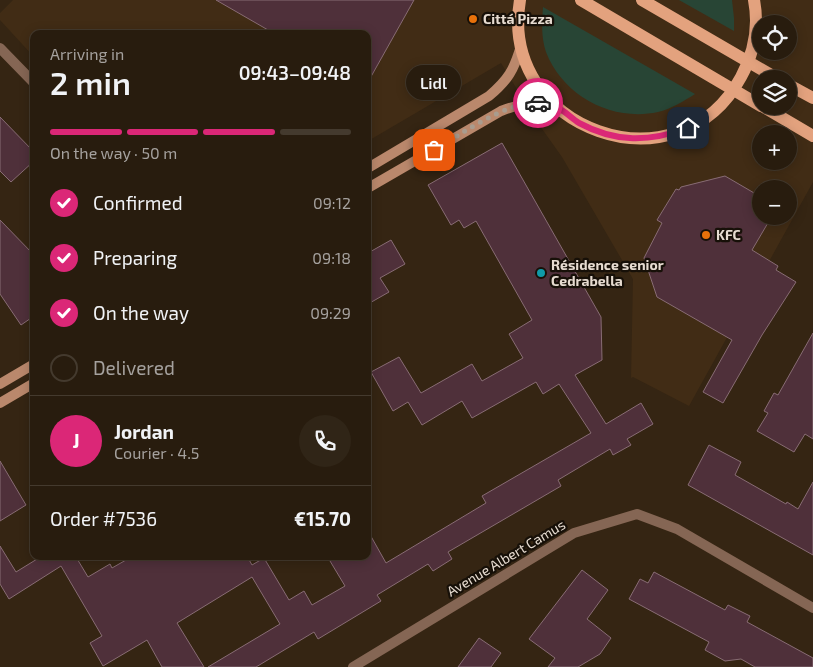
<!DOCTYPE html>
<meta charset="utf-8">
<style>
body{margin:0;font-family:"Exo 2",sans-serif;background:#302517;color:#f1f3f6;height:100vh;display:flex;flex-direction:column;font-size:19px;white-space:nowrap}
*{box-sizing:border-box;margin:0}
p{font-size:16px;color:#a5a19e}
.icon{flex:none;width:28px;height:28px;fill:none;stroke:currentColor;stroke-width:2;stroke-linecap:round;stroke-linejoin:round}
.map{position:relative;flex:1;overflow:hidden}
.side{position:absolute;left:30px;top:30px;width:341px;height:530px;display:flex;flex-direction:column;background:#281c0e;border-radius:10px;box-shadow:0 2px 12px #0003,0 0 0 1px #443a2e}
.side>*{flex:none}
.controls{position:absolute;left:752px;top:15px;display:grid;gap:10px}
.controls a{display:grid;place-items:center;width:45px;height:45px;border-radius:50%;background:#281c0e;box-shadow:0 2px 12px #0003,0 0 0 1px #443a2e;font-size:25px}
.pin{position:absolute;display:grid;place-items:center;width:42px;height:42px;color:#fff;margin:-21px;border-radius:10px;box-shadow:0 2px 8px #0006}
.courier{position:absolute;display:grid;place-items:center;width:50px;height:50px;margin:-25px;border:4px solid #db2777;border-radius:50%;background:#fff;color:#222;box-shadow:0 1px 6px #0007}
.bubble{position:absolute;height:35px;border-radius:18px;background:#281c0e;box-shadow:0 2px 12px #0003,0 0 0 1px #443a2e;font-size:16px;font-weight:600;line-height:35px;text-align:center}
.overview em{font-style:normal;font-weight:600}
.overview div{display:flex;flex-direction:column-reverse}
.overview{display:flex;align-items:center;justify-content:space-between;height:85px;padding:0 20px}
h1{font-size:32px;font-weight:600;line-height:38px}
.bar{display:grid;grid-template-columns:repeat(4,1fr);gap:8px 5px;align-content:center;height:60px;padding:0 20px}
.bar i{height:6px;border-radius:4px;background:#443a2e}
.bar .selected{background:#db2777}
.bar p{grid-column:span 4}
.line{display:flex;align-items:center;gap:12px;padding:0 20px;border-top:1px solid #443a2e}
.line div{flex:1}
.round{display:grid;place-items:center;flex:none;width:52px;height:52px;border-radius:26px;background:#302517}
ol{padding:0 20px;list-style:none}
li{display:flex;align-items:center;gap:15px;height:55px}
li p{margin-inline-start:auto}
li .icon{padding:5px;border-radius:50%;background:#db2777;color:#fff;stroke-width:4}
li:last-child{color:#a5a19e}
li i{width:28px;height:28px;border:2px solid #443a2e;border-radius:50%}
.map>svg:first-child{display:block}
.built{fill:#412c15;fill-rule:evenodd}
.green{fill:#284535}
.building{fill:#4f303a;stroke:#886c74}
.lines{fill:none;stroke-linecap:round;stroke-linejoin:round}
.street{stroke:#856654;stroke-width:10}
.secondary{stroke:#ba886c;stroke-width:10}
.primary{stroke:#e3a27e;stroke-width:12}
.done{stroke:#a99c8e;stroke-width:5;stroke-dasharray:0 9}
.route{stroke:#db2777;stroke-width:6}
.food-dot{fill:#e8710a;stroke:#171008;stroke-width:2}
.culture-dot{fill:#0f9aa8;stroke:#171008;stroke-width:2}
.labels{text-anchor:middle;stroke-width:4.5;stroke-linejoin:round;paint-order:stroke}
.poi-label{font-size:14px;font-weight:bold;fill:#e7dcd1;stroke:#171008;text-anchor:start}
.street-label{font-size:14px;fill:#e7dcd1;stroke:#171008}
</style>
<div class="map">
<svg width="813" height="667" viewBox="0 0 813 667">
<rect width="100%" height="100%" fill="#352513"/>
<path class="built" d="M13,0h800v182l-124,224 -56,-29 -2,1 2,-99 -71,-122 -27,-38 -34,-56 -133,78v-107h-334v23l-34,-37v-7zM761,24h28v27h-28zM761,79h28v27h-28zM761,134h28v27h-28zM761,189h28v27h-28z"/>
<path class="green" d="M679,0h53l2,18v13z
M543,7l152,87c-11,7 -24,15 -37,18 -46,10 -95,-16 -112,-60 -5,-15 -4,-30 -3,-45z"/>
<path class="building" d="M216,0h198l-46,82v-48h-93z
M0,117l34,35v9l-23,21 -11,-11z
M502,143l99,174 1,43 -27,15 31,49 35,-21 12,21 -26,15 4,6 -18,10 -3,-6 -52,31 3,6 -113,66 4,7 -19,12 -5,-7 -51,31 4,6 -63,38 -4,-7 -58,35h-48l72,-43 -28,-47 -75,46 27,44h-42l-15,-27 -44,26 -13,-23 12,-7 -41,-70 -52,33 -9,-15v-38l16,26 26,-16h36l-2,1 12,20 22,-13 2,4 21,-12h114l5,9 12,-7 25,42 15,-9 8,14 33,-19 -18,-30h41v-25l18,32 100,-60 -4,-7 109,-63 -32,-49 -16,10 -7,-12 -64,36 -10,-17 -40,24 -14,-23 -15,9 -22,-39 28,-15 22,36 51,-29 10,17 41,-23 -14,-24 23,-14 -56,-99 -12,7 -5,-8 -8,5 -23,-40z
M725,176l36,21v19h11l-20,34 26,16 -2,4 20,12 -34,53 -39,68 -20,-11 29,-52 -75,-43 -13,-39 18,-35 -5,-3 19,-31 3,1 2,-3z
M0,220l34,35v61l-13,9 -21,-31z
M391,240l14,24 -25,14 9,14 -21,12v-51z
M813,333v106l-8,-5 -11,18 -37,-21 11,-18 -4,-2 10,-18 4,2z
M709,445l32,17 -6,13 51,29 1,-2 11,7 15,-27v73l-125,-70z
M0,461l26,44 -26,16z
M582,570l26,20 -21,29 24,19 -11,16 -22,13h-30l7,-9 -26,-19z
M654,572l71,38 3,-5 22,11 -3,6 66,36v9h-58l-14,-8 -16,2 -20,-11 4,-8 -80,-43 11,-20 8,4z
M479,638l22,15 -10,14h-33z"/>
<g class="lines">
<path class="street" d="M0,48l34,35
M353,667l221,-134 63,-19 40,15 136,79"/>
<path class="secondary" d="M368,168l121,-72c19,-16 25,-26 32,-50
M368,188l133,-77c20,-8 32,-9 54,-5
M0,384l34,-20
M0,403l34,-20"/>
<path class="primary" d="M520,0c-22,130 158,194 221,77 13,-24 18,-51 13,-77
M581,0l180,106
M642,0l136,79
M789,85l24,13
M762,106l51,30"/>
</g>
<g class="lines">
<path class="done" d="M434,150c28,-16 71,-48 104,-47"/>
<path class="route" d="M538,103c5,1 11,1 16,3 8,2 17,12 25,17 37,20 70,19 109,5"/>
</g>
<g class="food-dot">
<circle cx="473" cy="19" r="5"/>
<circle cx="706" cy="235" r="5"/>
</g>
<circle class="culture-dot" cx="541" cy="273" r="5"/>
<g class="labels">
<g class="poi-label">
<text x="483" y="24">Cittá Pizza</text>
<text x="716" y="240">KFC</text>
<text x="551" y="270">Résidence senior<tspan x="551" dy="16">Cedrabella</tspan></text>
</g>
<g class="street-label">
<text transform="translate(506 558) rotate(-31)" y="5">Avenue Albert Camus</text>
</g>
</g>
</svg>
<div class="controls">
<a><svg class="icon" aria-label="locate" viewBox="0 0 24 24"><circle cx="12" cy="12" r="6"/><path d="M12 2v4M12 18v4M2 12h4M18 12h4"/></svg></a>
<a><svg class="icon" aria-label="layers" viewBox="0 0 24 24"><path d="M12 4l9 5-9 5-9-5zM3 14l9 5 9-5"/></svg></a>
<a>+</a>
<a>−</a>
</div>
<div class="pin" style="left:434px;top:150px;background:#ea580c"><svg class="icon" aria-label="bag" viewBox="0 0 24 24"><path d="M5 8h14l-1 12H6zM9 8a3 3 0 0 1 6 0"/></svg></div>
<div class="pin" style="left:688px;top:128px;background:#1f2937"><svg class="icon" aria-label="home" viewBox="0 0 24 24"><path d="M3 11l9-7 9 7M6 9v11h12V9"/></svg></div>
<div class="courier" style="left:538px;top:103px"><svg class="icon" aria-label="car" viewBox="0 0 24 24"><path d="M5 17H2v-5l4-1 3-4h7l3 4 3 1v5h-3M9 17h6M6 11h13"/><circle cx="7" cy="17" r="2"/><circle cx="17" cy="17" r="2"/></svg></div>
<div class="bubble" style="left:406px;top:65px;width:55px">Lidl</div>
<section class="side">
<div class="overview"><div><h1>2 min</h1><p>Arriving in</p></div><em>09:43–09:48</em></div>
<div class="bar"><i class="selected"></i><i class="selected"></i><i class="selected"></i><i></i><p>On the way · 50 m</p></div>
<ol>
<li><svg class="icon" aria-label="check" viewBox="0 0 24 24"><path d="M5 12l5 5 9-10"/></svg>Confirmed<p>09:12</p></li>
<li><svg class="icon" aria-label="check" viewBox="0 0 24 24"><path d="M5 12l5 5 9-10"/></svg>Preparing<p>09:18</p></li>
<li><svg class="icon" aria-label="check" viewBox="0 0 24 24"><path d="M5 12l5 5 9-10"/></svg>On the way<p>09:29</p></li>
<li><i></i>Delivered</li>
</ol>
<div class="line" style="height:90px"><b class="round" style="background:#db2777;color:#fff">J</b><div><b>Jordan</b><p>Courier · 4.5</p></div><a class="round"><svg class="icon" aria-label="phone" viewBox="0 0 24 24"><path d="M5 4h4l2 5-3 2q2 4 5 5l2-3 5 2v4C11 20 4 13 5 4z"/></svg></a></div>
<div class="line" style="height:65px"><div>Order #7536</div><b>€15.70</b></div>
</section>
</div>
